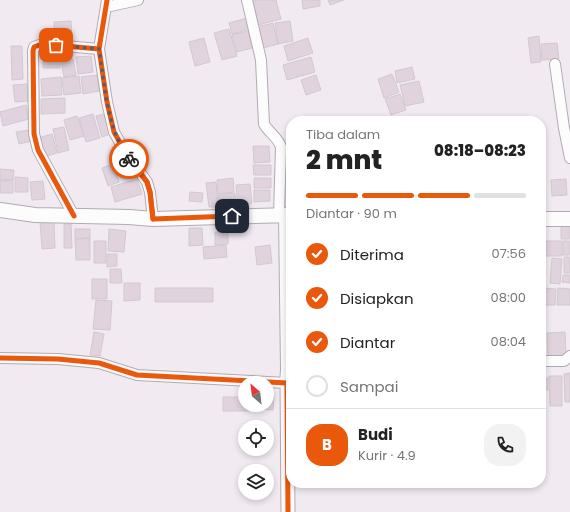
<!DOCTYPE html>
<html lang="id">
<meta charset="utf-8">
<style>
body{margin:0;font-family:Poppins,sans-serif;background:#f2f2f2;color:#222;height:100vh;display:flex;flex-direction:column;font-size:15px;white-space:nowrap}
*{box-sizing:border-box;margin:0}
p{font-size:13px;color:#767676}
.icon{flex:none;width:22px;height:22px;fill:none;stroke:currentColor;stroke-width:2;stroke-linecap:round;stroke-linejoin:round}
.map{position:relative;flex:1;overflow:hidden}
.side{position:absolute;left:286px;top:116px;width:260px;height:372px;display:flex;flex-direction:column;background:#fff;border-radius:16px;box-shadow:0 2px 6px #0003}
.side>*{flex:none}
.needle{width:26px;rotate:332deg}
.tools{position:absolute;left:238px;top:376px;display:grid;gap:8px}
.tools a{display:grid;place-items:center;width:36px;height:36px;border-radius:50%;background:#fff;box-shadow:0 2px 6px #0003;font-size:20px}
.pin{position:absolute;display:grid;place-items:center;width:34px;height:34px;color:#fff;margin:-17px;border-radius:8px;box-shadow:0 2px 6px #0006}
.courier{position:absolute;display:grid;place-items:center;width:40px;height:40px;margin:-20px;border:3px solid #ea580c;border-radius:50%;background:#fff;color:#222;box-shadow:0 1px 5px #0007}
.overview em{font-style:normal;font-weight:800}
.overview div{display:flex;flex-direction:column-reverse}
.overview{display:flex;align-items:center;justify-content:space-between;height:68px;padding:0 20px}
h1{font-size:26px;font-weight:800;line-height:30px}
.bar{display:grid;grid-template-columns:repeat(4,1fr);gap:6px 4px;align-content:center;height:48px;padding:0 20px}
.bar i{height:5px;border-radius:3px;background:#e0e0e0}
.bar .on{background:#ea580c}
.bar p{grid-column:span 4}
.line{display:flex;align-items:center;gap:10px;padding:0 20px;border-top:1px solid #e0e0e0}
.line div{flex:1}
.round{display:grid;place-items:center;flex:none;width:42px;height:42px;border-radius:16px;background:#f2f2f2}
ol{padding:0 20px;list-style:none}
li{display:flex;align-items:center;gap:12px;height:44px}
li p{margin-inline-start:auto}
li .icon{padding:4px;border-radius:50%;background:#ea580c;color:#fff;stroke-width:4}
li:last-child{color:#767676}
li i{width:22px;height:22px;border:2px solid #e0e0e0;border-radius:50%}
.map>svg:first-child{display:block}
.building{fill:#e0d3de;stroke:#d0cacf}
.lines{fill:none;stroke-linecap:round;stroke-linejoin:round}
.minor-casing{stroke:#b1abb1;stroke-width:12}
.tertiary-casing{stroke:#b1abb1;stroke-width:15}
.secondary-casing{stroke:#b1abb1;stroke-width:16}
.minor{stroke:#fdfcfd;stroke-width:10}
.tertiary{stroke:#fdfcfd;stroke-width:13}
.secondary{stroke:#fdfcfd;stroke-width:14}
.cycleway-casing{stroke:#fff6fe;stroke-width:8}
.cycleway{stroke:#e8590c;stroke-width:5}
.done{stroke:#615c61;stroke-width:4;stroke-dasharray:0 7.2}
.route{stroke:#ea580c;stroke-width:5}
</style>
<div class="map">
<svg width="570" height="512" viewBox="0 0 570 512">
<rect width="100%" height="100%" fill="#f2eaf1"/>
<path class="building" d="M258,0h18l5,19 -23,6 -5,-24z
M302,0h18v6l-17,3z
M328,0h16l-14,5z
M247,18l3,11 -18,5 -3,-11z
M71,21l1,21h-17l-1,-20z
M290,21l3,20 -15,3 -3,-21z
M273,23l5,21 -15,4 -6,-21z
M229,29l8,27 -15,4 -8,-27z
M248,31l4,17 -15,4 -5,-17z
M539,36l2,26 -10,1 -3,-25z
M204,38l6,24 -15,4 -6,-24z
M308,38l5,15 -25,8 -4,-15z
M557,43l2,16 -17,1 -1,-16z
M11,46h11l1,33 -11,1z
M91,56l2,16 -15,2 -2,-17z
M311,57l4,15 -28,8 -4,-15z
M73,59l3,16 -12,2 -3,-16z
M60,60v8h-17v-7z
M412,67l3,12 -18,4 -2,-12z
M392,74l7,18 -15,6 -6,-19z
M97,75l2,16 -16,3 -2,-17z
M316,75l5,15 -15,5 -5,-15z
M79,76l2,17 -17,2 -2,-17z
M61,77l1,18 -20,1 -1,-17z
M419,81l5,21 -19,4 -5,-21z
M27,84l1,17 -13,1 -2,-17z
M400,94l6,16 -15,5 -6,-16z
M65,98v15l-24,1v-15z
M26,105l3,14 -26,7 -3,-14z
M93,114l7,24 -14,4 -7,-24z
M104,114l6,20 -8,3 -6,-21z
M77,116l7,20 -14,4 -6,-20z
M64,127l5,23 -11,3 -5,-24z
M30,130l2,11 -13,3 -3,-12z
M52,134l5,19 -13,4 -6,-19z
M253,146h16l1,16 -16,1z
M113,164l6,18 -11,4 -6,-18z
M253,165h18v10h-17z
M0,169l14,1 -1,10h-13z
M15,177l13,1v14h-13z
M233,178l1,14 -16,2 -1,-14z
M254,178h17v10h-17z
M137,179l5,15 -27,8 -4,-15z
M566,179l1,16 -15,1 -1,-16z
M13,180v13h-13v-12z
M43,181l2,18 -13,1 -2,-18z
M216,182l2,25h-9l-3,-24z
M250,184l2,19 -14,2 -2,-20z
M285,188h6v18h-7z
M254,190h16v11l-16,1z
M190,192l13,1 -1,9 -13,-1z
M235,193l1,13 -16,2 -2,-13z
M54,221l1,27 -13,1 -2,-27z
M64,224h7l1,24h-8z
M561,225h9v14h-9z
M189,228h13l1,17 -14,1z
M75,229h15v9l-15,1z
M109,229l17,2 -2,21 -16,-1z
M228,231v13l-13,1v-13z
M90,238v22h-14l-1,-21z
M94,241h12v22h-12z
M546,241h16v15h-16z
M563,241h7v14h-7z
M226,245l1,12 -23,2 -1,-12z
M270,245l2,18 -15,2 -2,-18z
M107,254h10v12l-10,1z
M564,257h6v16h-6z
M552,258l10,1 -2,25 -10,-1z
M110,269h11l1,14h-12z
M563,275h7v8l-8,-1z
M92,279h15v20h-15z
M124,283h16v17l-16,1z
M155,288h58v14h-58z
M541,288l15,1 -1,16h-14z
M558,288l12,1v16h-13z
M96,300l16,1 -2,29 -17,-1z
M94,332l10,2 -4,22 -10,-1z
M565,332l1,25 -18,1 -1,-25z
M570,373v29h-5l-1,-28z
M549,376h13v30h-12z
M541,378h7v12h-7z
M541,393h2v31h-2z
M267,396h7l-1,14 -19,-1v-4h13z
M223,397h22v8h4v6h-26z"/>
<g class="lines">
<g class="minor-casing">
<path id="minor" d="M107,0l-8,49 8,53 7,30 12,21 21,29 3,10 3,27
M247,0l14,60 3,64c5,9 14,13 17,23l-2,68
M106,7l32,-7
M555,64l9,64 6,30
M74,216l-36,-66 -4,-16 -1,-83 1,-4 8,-3 57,5
M0,358l58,1 41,4 38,12 150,8
M541,361h23l6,-5"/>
</g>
<g class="tertiary-casing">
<path id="tertiary" d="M287,383l1,129"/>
</g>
<g class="secondary-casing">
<path id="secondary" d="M0,210l35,5 94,2 24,2 138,-4
M286,215l2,155 -1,13
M541,219h29"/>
</g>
<use href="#minor" class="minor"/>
<use href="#tertiary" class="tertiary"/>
<use href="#secondary" class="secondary"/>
<g class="cycleway-casing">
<path id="cycleway" d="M107,0l-8,49 8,53 7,30 12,21 21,29 3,10 3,27
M74,216l-36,-66 -4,-16 -1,-83 1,-4 8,-3 57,5
M0,358l58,1 41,4 38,12 150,8 1,129"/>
</g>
<use href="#cycleway" class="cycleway"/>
</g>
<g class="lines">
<path class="done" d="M56,45l43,4c6,37 7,78 30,110"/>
<path class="route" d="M129,159l18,23 3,10 3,27 79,-3"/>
</g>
</svg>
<div class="tools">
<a><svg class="needle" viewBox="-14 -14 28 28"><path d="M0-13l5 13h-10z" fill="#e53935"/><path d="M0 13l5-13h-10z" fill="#767676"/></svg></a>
<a><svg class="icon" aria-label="locate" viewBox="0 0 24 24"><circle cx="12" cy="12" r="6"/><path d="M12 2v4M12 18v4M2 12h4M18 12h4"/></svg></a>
<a><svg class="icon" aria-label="layers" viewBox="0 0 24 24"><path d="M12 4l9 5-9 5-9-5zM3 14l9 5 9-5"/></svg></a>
</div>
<div class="pin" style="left:56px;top:45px;background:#ea580c"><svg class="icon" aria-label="bag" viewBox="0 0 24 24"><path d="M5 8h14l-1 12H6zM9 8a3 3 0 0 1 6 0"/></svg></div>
<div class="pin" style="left:232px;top:216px;background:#1f2937"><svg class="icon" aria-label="home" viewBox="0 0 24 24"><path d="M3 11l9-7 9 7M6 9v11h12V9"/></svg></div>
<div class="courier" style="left:129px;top:159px"><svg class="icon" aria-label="bike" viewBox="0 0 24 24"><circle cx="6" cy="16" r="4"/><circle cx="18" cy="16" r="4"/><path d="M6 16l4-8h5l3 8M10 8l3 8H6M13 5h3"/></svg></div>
<section class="side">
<div class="overview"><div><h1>2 mnt</h1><p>Tiba dalam</p></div><em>08:18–08:23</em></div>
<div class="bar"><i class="on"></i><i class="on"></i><i class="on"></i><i></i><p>Diantar · 90 m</p></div>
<ol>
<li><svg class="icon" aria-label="check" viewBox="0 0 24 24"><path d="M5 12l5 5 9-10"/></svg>Diterima<p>07:56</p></li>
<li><svg class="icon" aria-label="check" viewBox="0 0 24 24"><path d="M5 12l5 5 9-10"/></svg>Disiapkan<p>08:00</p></li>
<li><svg class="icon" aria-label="check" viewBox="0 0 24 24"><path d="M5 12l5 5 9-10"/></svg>Diantar<p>08:04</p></li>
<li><i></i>Sampai</li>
</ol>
<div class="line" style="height:72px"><b class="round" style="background:#ea580c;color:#fff">B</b><div><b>Budi</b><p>Kurir · 4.9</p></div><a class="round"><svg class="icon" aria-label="phone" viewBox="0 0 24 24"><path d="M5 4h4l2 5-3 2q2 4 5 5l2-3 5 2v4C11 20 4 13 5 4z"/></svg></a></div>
</section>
</div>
